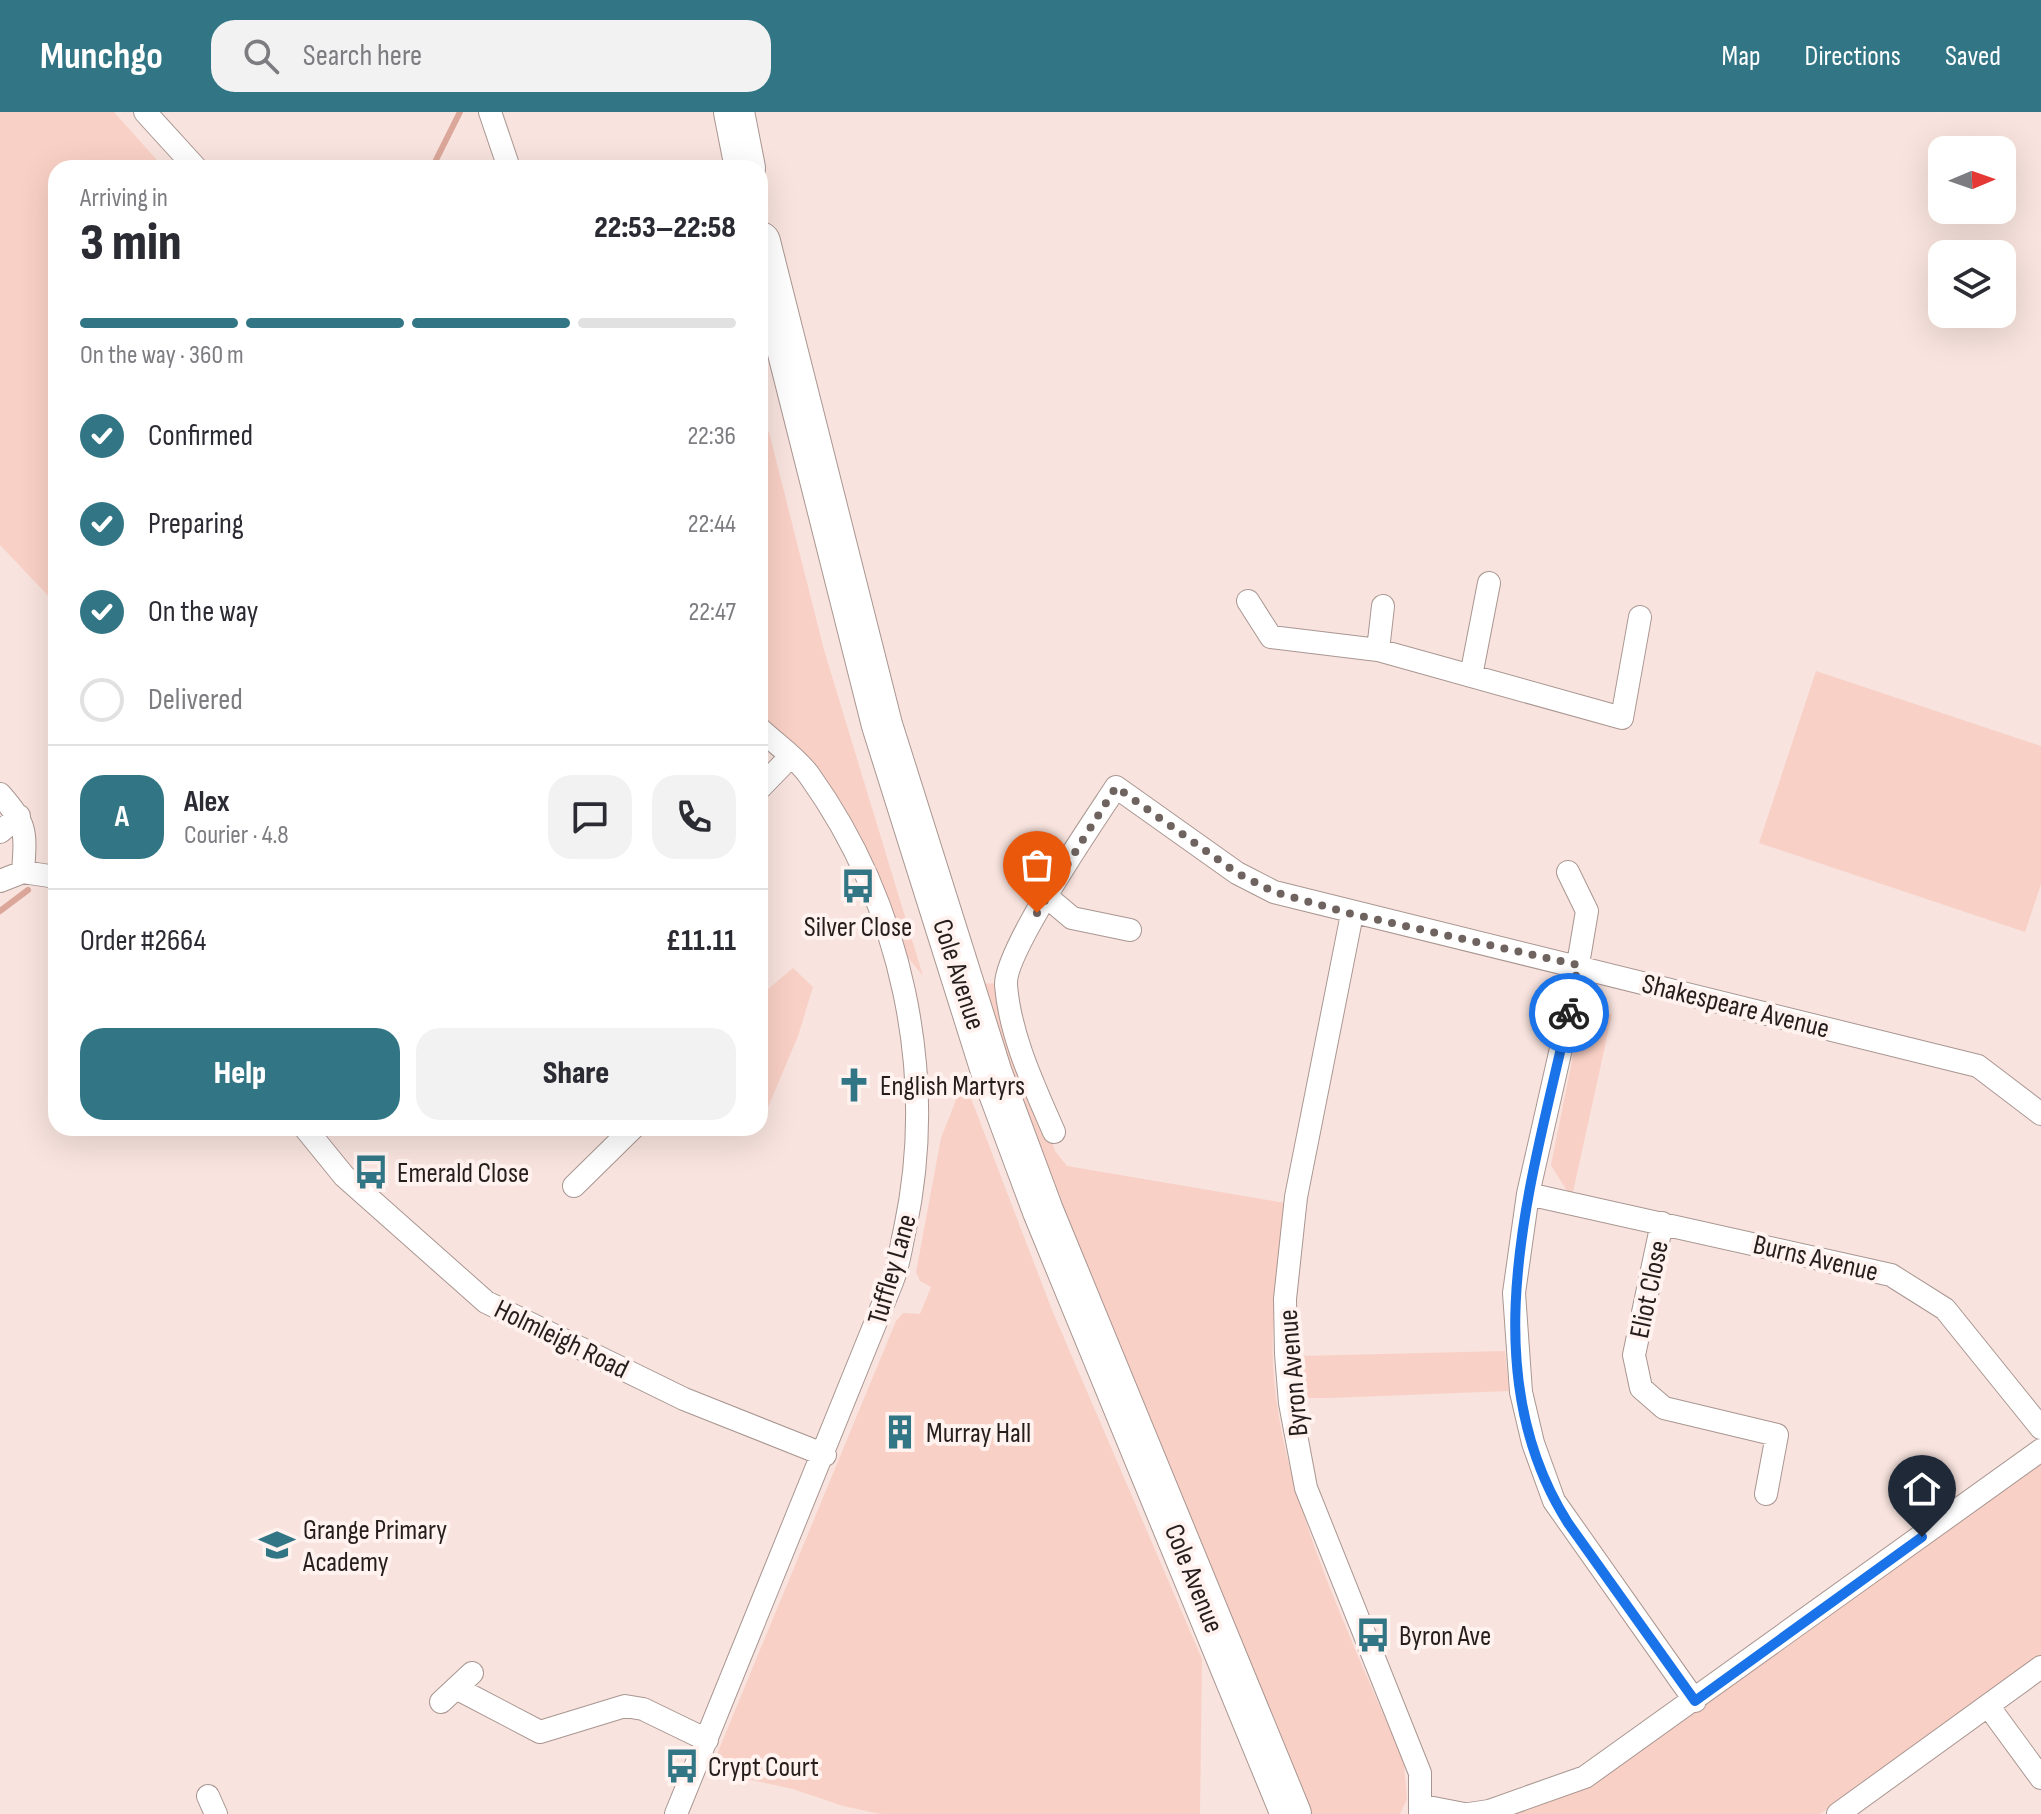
<!DOCTYPE html>
<meta charset="utf-8">
<style>
body{margin:0;font-family:"Sofia Sans Condensed",sans-serif;background:#f2f2f3;color:#2b2b33;height:100vh;display:flex;flex-direction:column;font-size:30px;white-space:nowrap}
*{box-sizing:border-box;margin:0}
p{font-size:26px;color:#7c7c81}
.icon{flex:none;width:44px;height:44px;fill:none;stroke:currentColor;stroke-width:2;stroke-linecap:round;stroke-linejoin:round}
.map{position:relative;flex:1;overflow:hidden}
.drawer{position:absolute;left:48px;top:48px;width:720px;height:976px;display:flex;flex-direction:column;background:#fff;border-radius:24px;box-shadow:0 8px 32px #0002}
.drawer>*{flex:none}
.needle{width:52px;rotate:88deg}
.buttons{position:absolute;left:1928px;top:24px;display:grid;gap:16px}
.buttons a{display:grid;place-items:center;width:88px;height:88px;border-radius:16px;background:#fff;box-shadow:0 8px 32px #0002;font-size:40px}
.pin{position:absolute;display:grid;place-items:center;width:68px;height:68px;color:#fff;margin:-82px -34px;border-radius:50% 50% 50% 0;rotate:-45deg;box-shadow:0 0 8px #0007}
.pin .icon{rotate:45deg}
.courier{position:absolute;display:grid;place-items:center;width:80px;height:80px;margin:-40px;border:6px solid #1a73e8;border-radius:50%;background:#fff;color:#222;box-shadow:0 2px 10px #0007}
.summary em{font-style:normal;font-weight:800}
.summary div{display:flex;flex-direction:column-reverse}
.summary{display:flex;align-items:center;justify-content:space-between;height:136px;padding:0 32px}
h1{font-size:52px;font-weight:800;line-height:60px}
.bar{display:grid;grid-template-columns:repeat(4,1fr);gap:12px 8px;align-content:center;height:96px;padding:0 32px}
.bar i{height:10px;border-radius:6px;background:#e1e1e2}
.bar .on{background:#327685}
.bar p{grid-column:span 4}
.line{display:flex;align-items:center;gap:20px;padding:0 32px;border-top:2px solid #e1e1e2}
.line div{flex:1}
.round{display:grid;place-items:center;flex:none;width:84px;height:84px;border-radius:24px;background:#f2f2f3}
ol{padding:0 32px;list-style:none}
li{display:flex;align-items:center;gap:24px;height:88px}
li p{margin-inline-start:auto}
li .icon{padding:8px;border-radius:50%;background:#327685;color:#fff;stroke-width:4}
li:last-child{color:#7c7c81}
li i{width:44px;height:44px;border:4px solid #e1e1e2;border-radius:50%}
.button{display:flex;gap:16px;margin-top:auto;padding:16px 32px}
.button a{flex:1;height:92px;border-radius:24px;background:#327685;color:#fff;font-size:32px;font-weight:800;line-height:92px;text-align:center}
.button a+a{background:#f2f2f3;color:#2b2b33}
header{display:flex;align-items:center;gap:48px;box-sizing:border-box;height:112px;padding:0 40px;background:#327685;color:#fff}
header strong{font-size:38px}
nav{display:flex;gap:44px;margin-inline-start:auto;font-size:28px}
.search{width:560px;height:72px;background:#f2f2f3;display:flex;align-items:center;gap:20px;box-sizing:border-box;padding:0 28px;border-radius:24px;color:#7c7c81;font-size:30px}
.map>svg:first-child{display:block}
.green{fill:#f9d0c5}
.lines{fill:none;stroke-linecap:round;stroke-linejoin:round}
.stream{stroke:#dba79a;stroke-width:6}
.street-casing{stroke:#a99691;stroke-width:24}
.highway-casing{stroke:#a99691;stroke-width:42}
.street{stroke:#fff;stroke-width:22}
.highway{stroke:#fff;stroke-width:40}
.done{stroke:#6f6360;stroke-width:8;stroke-dasharray:0 14.4}
.route{stroke:#1a73e8;stroke-width:10}
.labels{text-anchor:middle;stroke-width:8;stroke-linejoin:round;paint-order:stroke}
.poi-label{font-size:28px;fill:#251e1c;stroke:#fff2ef;text-anchor:start}
.street-label{font-size:28px;fill:#251e1c;stroke:#fff2ef}
</style>
<header>
<strong>Munchgo</strong>
<div class="search"><svg class="icon" aria-label="search" viewBox="0 0 24 24"><circle cx="10" cy="10" r="6"/><path d="M15 15l6 6"/></svg>Search here</div>
<nav><a>Map</a><a>Directions</a><a>Saved</a></nav>
</header>
<div class="map">
<svg width="2041" height="1702" viewBox="0 0 2041 1702">
<rect width="100%" height="100%" fill="#f8e3de"/>
<path class="green" d="M0,0h114l50,56h-108v436l-56,-59z
M769,320l55,218 99,326 -34,-42 -81,-161 -48,-43v-297z
M1816,559l225,75v138l-16,48 -266,-89z
M793,856l20,19 -15,49 -32,76 -6,-5v-111z
M1001,871l1,15 53,153 12,15 218,37c-6,58 -16,118 -11,176 11,127 81,266 130,384l3,36 -7,15h-94l-224,-541 -105,-289z
M1612,902l-39,178 -6,-1 -16,-26 29,-144z
M964,968l88,230 150,349 -2,155h-319l-38,-8 -50,-17 -83,-18 186,-450 7,-8 17,1 11,-27 -11,-6 -4,-9 25,-134z
M1505,1239l4,40 -180,7h-22l-3,-5 -3,-37z
M2041,1351v192l-221,159h-306l75,-29 65,-43z"/>
<g class="lines">
<path class="stream" d="M432,56l28,-56
M0,799l28,-21"/>
<g class="street-casing">
<path id="street" d="M145,0l51,56
M490,0l19,56
M1248,489l23,36 107,13 244,68 18,-101
M1378,538l5,-44
M1471,564l18,-93
M760,676l30,-31
M0,682c27,31 26,37 23,78
M0,720l19,-16
M1568,760l19,39 -15,89 -44,194 -14,99 7,99 12,51 21,58 141,200
M0,769l23,-9 33,5
M1046,784l26,22 58,12
M1352,802l-56,283 -11,102 1,55 4,49 16,85 114,285v41
M305,1016l39,48 142,126 198,97 141,56
M1054,1020c-20,-46 -44,-96 -48,-147 -2,-34 88,-164 110,-198l121,86 37,19 704,174 63,48
M574,1074l59,-58
M1528,1082l363,81 54,34 96,119
M1662,1111l-28,132 7,33 23,20 113,27 -11,59
M456,1576l84,44 85,-26 18,3 64,31
M441,1590l31,-29
M1989,1595l52,71
M208,1684l8,18
M1423,1694l41,8
M676,1702l216,-532c7,-17 9,-36 13,-53 33,-156 -3,-324 -96,-454 -12,-17 -33,-31 -49,-46
M1469,1702l20,-3 96,-34 456,-327
M1838,1702l203,-147"/>
</g>
<g class="highway-casing">
<path id="highway" d="M734,0l11,56
M760,130l122,483 110,349 51,137 248,603"/>
</g>
<use href="#street" class="street"/>
<use href="#highway" class="highway"/>
</g>
<g class="lines">
<path class="done" d="M1037,801l79,-126 121,86 37,19 78,22 226,51 -9,48"/>
<path class="route" d="M1569,901c-36,164 -100,355 -1,510l127,178 227,-164"/>
</g>
<defs>
<g id="bus-bare" transform="scale(2.76)"><path d="M-5-6H5V4H4V6H2V4H-2V6H-4V4H-5ZM-3.5-4V0h7V-4ZM-3.5 1.2v1.5H-2V1.2ZM2 1.2v1.5H3.5V1.2Z" fill="#327685" stroke="#fff2ef" stroke-width="2.5" paint-order="stroke"/></g>
<g id="church-bare" transform="scale(2.76)"><path d="M-1.2-6h2.4v3.5h3.3v2.4h-3.3V6h-2.4V-.1h-3.3v-2.4h3.3Z" fill="#327685" stroke="#fff2ef" stroke-width="2.5" paint-order="stroke"/></g>
<g id="building-bare" transform="scale(2.76)"><path d="M-4-6H4V6H1V3H-1V6H-4ZM-2.5-4.3h1.7v1.8h-1.7ZM.8-4.3h1.7v1.8H.8ZM-2.5-1h1.7V.8h-1.7ZM.8-1h1.7V.8H.8Z" fill="#327685" stroke="#fff2ef" stroke-width="2.5" paint-order="stroke"/></g>
<g id="school-bare" transform="scale(2.76)"><path d="M0-5L7-2L0 1L-7-2ZM-4 1L0 2.5L4 1V4Q0 6-4 4Z" fill="#327685" stroke="#fff2ef" stroke-width="2.5" paint-order="stroke"/></g>
</defs>
<g fill-rule="evenodd">
<use href="#bus-bare" x="858" y="774"/>
<use href="#church-bare" x="854" y="973"/>
<use href="#bus-bare" x="371" y="1060"/>
<use href="#building-bare" x="900" y="1320"/>
<use href="#school-bare" x="277" y="1433"/>
<use href="#bus-bare" x="1373" y="1523"/>
<use href="#bus-bare" x="682" y="1654"/>
</g>
<g class="labels">
<g class="poi-label">
<text x="858" y="824" text-anchor="middle">Silver Close</text>
<text x="880" y="983">English Martyrs</text>
<text x="397" y="1070">Emerald Close</text>
<text x="926" y="1330">Murray Hall</text>
<text x="303" y="1427">Grange Primary<tspan x="303" dy="32">Academy</tspan></text>
<text x="1399" y="1533">Byron Ave</text>
<text x="708" y="1664">Crypt Court</text>
</g>
<g class="street-label">
<text transform="translate(960 862) rotate(72)" y="10">Cole Avenue</text>
<text transform="translate(1736 893) rotate(14)" y="10">Shakespeare Avenue</text>
<text transform="translate(1816 1145) rotate(13)" y="10">Burns Avenue</text>
<text transform="translate(891 1157) rotate(-74)" y="10">Tuffley Lane</text>
<text transform="translate(1648 1177) rotate(-78)" y="10">Eliot Close</text>
<text transform="translate(562 1226) rotate(26)" y="10">Holmleigh Road</text>
<text transform="translate(1292 1261) rotate(-95)" y="10">Byron Avenue</text>
<text transform="translate(1195 1466) rotate(68)" y="10">Cole Avenue</text>
</g>
</g>
</svg>
<div class="buttons">
<a><svg class="needle" viewBox="-14 -14 28 28"><path d="M0-13l5 13h-10z" fill="#e53935"/><path d="M0 13l5-13h-10z" fill="#7c7c81"/></svg></a>
<a><svg class="icon" aria-label="layers" viewBox="0 0 24 24"><path d="M12 4l9 5-9 5-9-5zM3 14l9 5 9-5"/></svg></a>
</div>
<div class="pin" style="left:1037px;top:801px;background:#ea580c"><svg class="icon" aria-label="bag" viewBox="0 0 24 24"><path d="M5 8h14l-1 12H6zM9 8a3 3 0 0 1 6 0"/></svg></div>
<div class="pin" style="left:1922px;top:1425px;background:#1f2937"><svg class="icon" aria-label="home" viewBox="0 0 24 24"><path d="M3 11l9-7 9 7M6 9v11h12V9"/></svg></div>
<div class="courier" style="left:1569px;top:901px"><svg class="icon" aria-label="bike" viewBox="0 0 24 24"><circle cx="6" cy="16" r="4"/><circle cx="18" cy="16" r="4"/><path d="M6 16l4-8h5l3 8M10 8l3 8H6M13 5h3"/></svg></div>
<section class="drawer">
<div class="summary"><div><h1>3 min</h1><p>Arriving in</p></div><em>22:53–22:58</em></div>
<div class="bar"><i class="on"></i><i class="on"></i><i class="on"></i><i></i><p>On the way · 360 m</p></div>
<ol>
<li><svg class="icon" aria-label="check" viewBox="0 0 24 24"><path d="M5 12l5 5 9-10"/></svg>Confirmed<p>22:36</p></li>
<li><svg class="icon" aria-label="check" viewBox="0 0 24 24"><path d="M5 12l5 5 9-10"/></svg>Preparing<p>22:44</p></li>
<li><svg class="icon" aria-label="check" viewBox="0 0 24 24"><path d="M5 12l5 5 9-10"/></svg>On the way<p>22:47</p></li>
<li><i></i>Delivered</li>
</ol>
<div class="line" style="height:144px"><b class="round" style="background:#327685;color:#fff">A</b><div><b>Alex</b><p>Courier · 4.8</p></div><a class="round"><svg class="icon" aria-label="chat" viewBox="0 0 24 24"><path d="M4 5h16v11H9l-5 4z"/></svg></a><a class="round"><svg class="icon" aria-label="phone" viewBox="0 0 24 24"><path d="M5 4h4l2 5-3 2q2 4 5 5l2-3 5 2v4C11 20 4 13 5 4z"/></svg></a></div>
<div class="line" style="height:104px"><div>Order #2664</div><b>£11.11</b></div>
<div class="button"><a>Help</a><a>Share</a></div>
</section>
</div>
